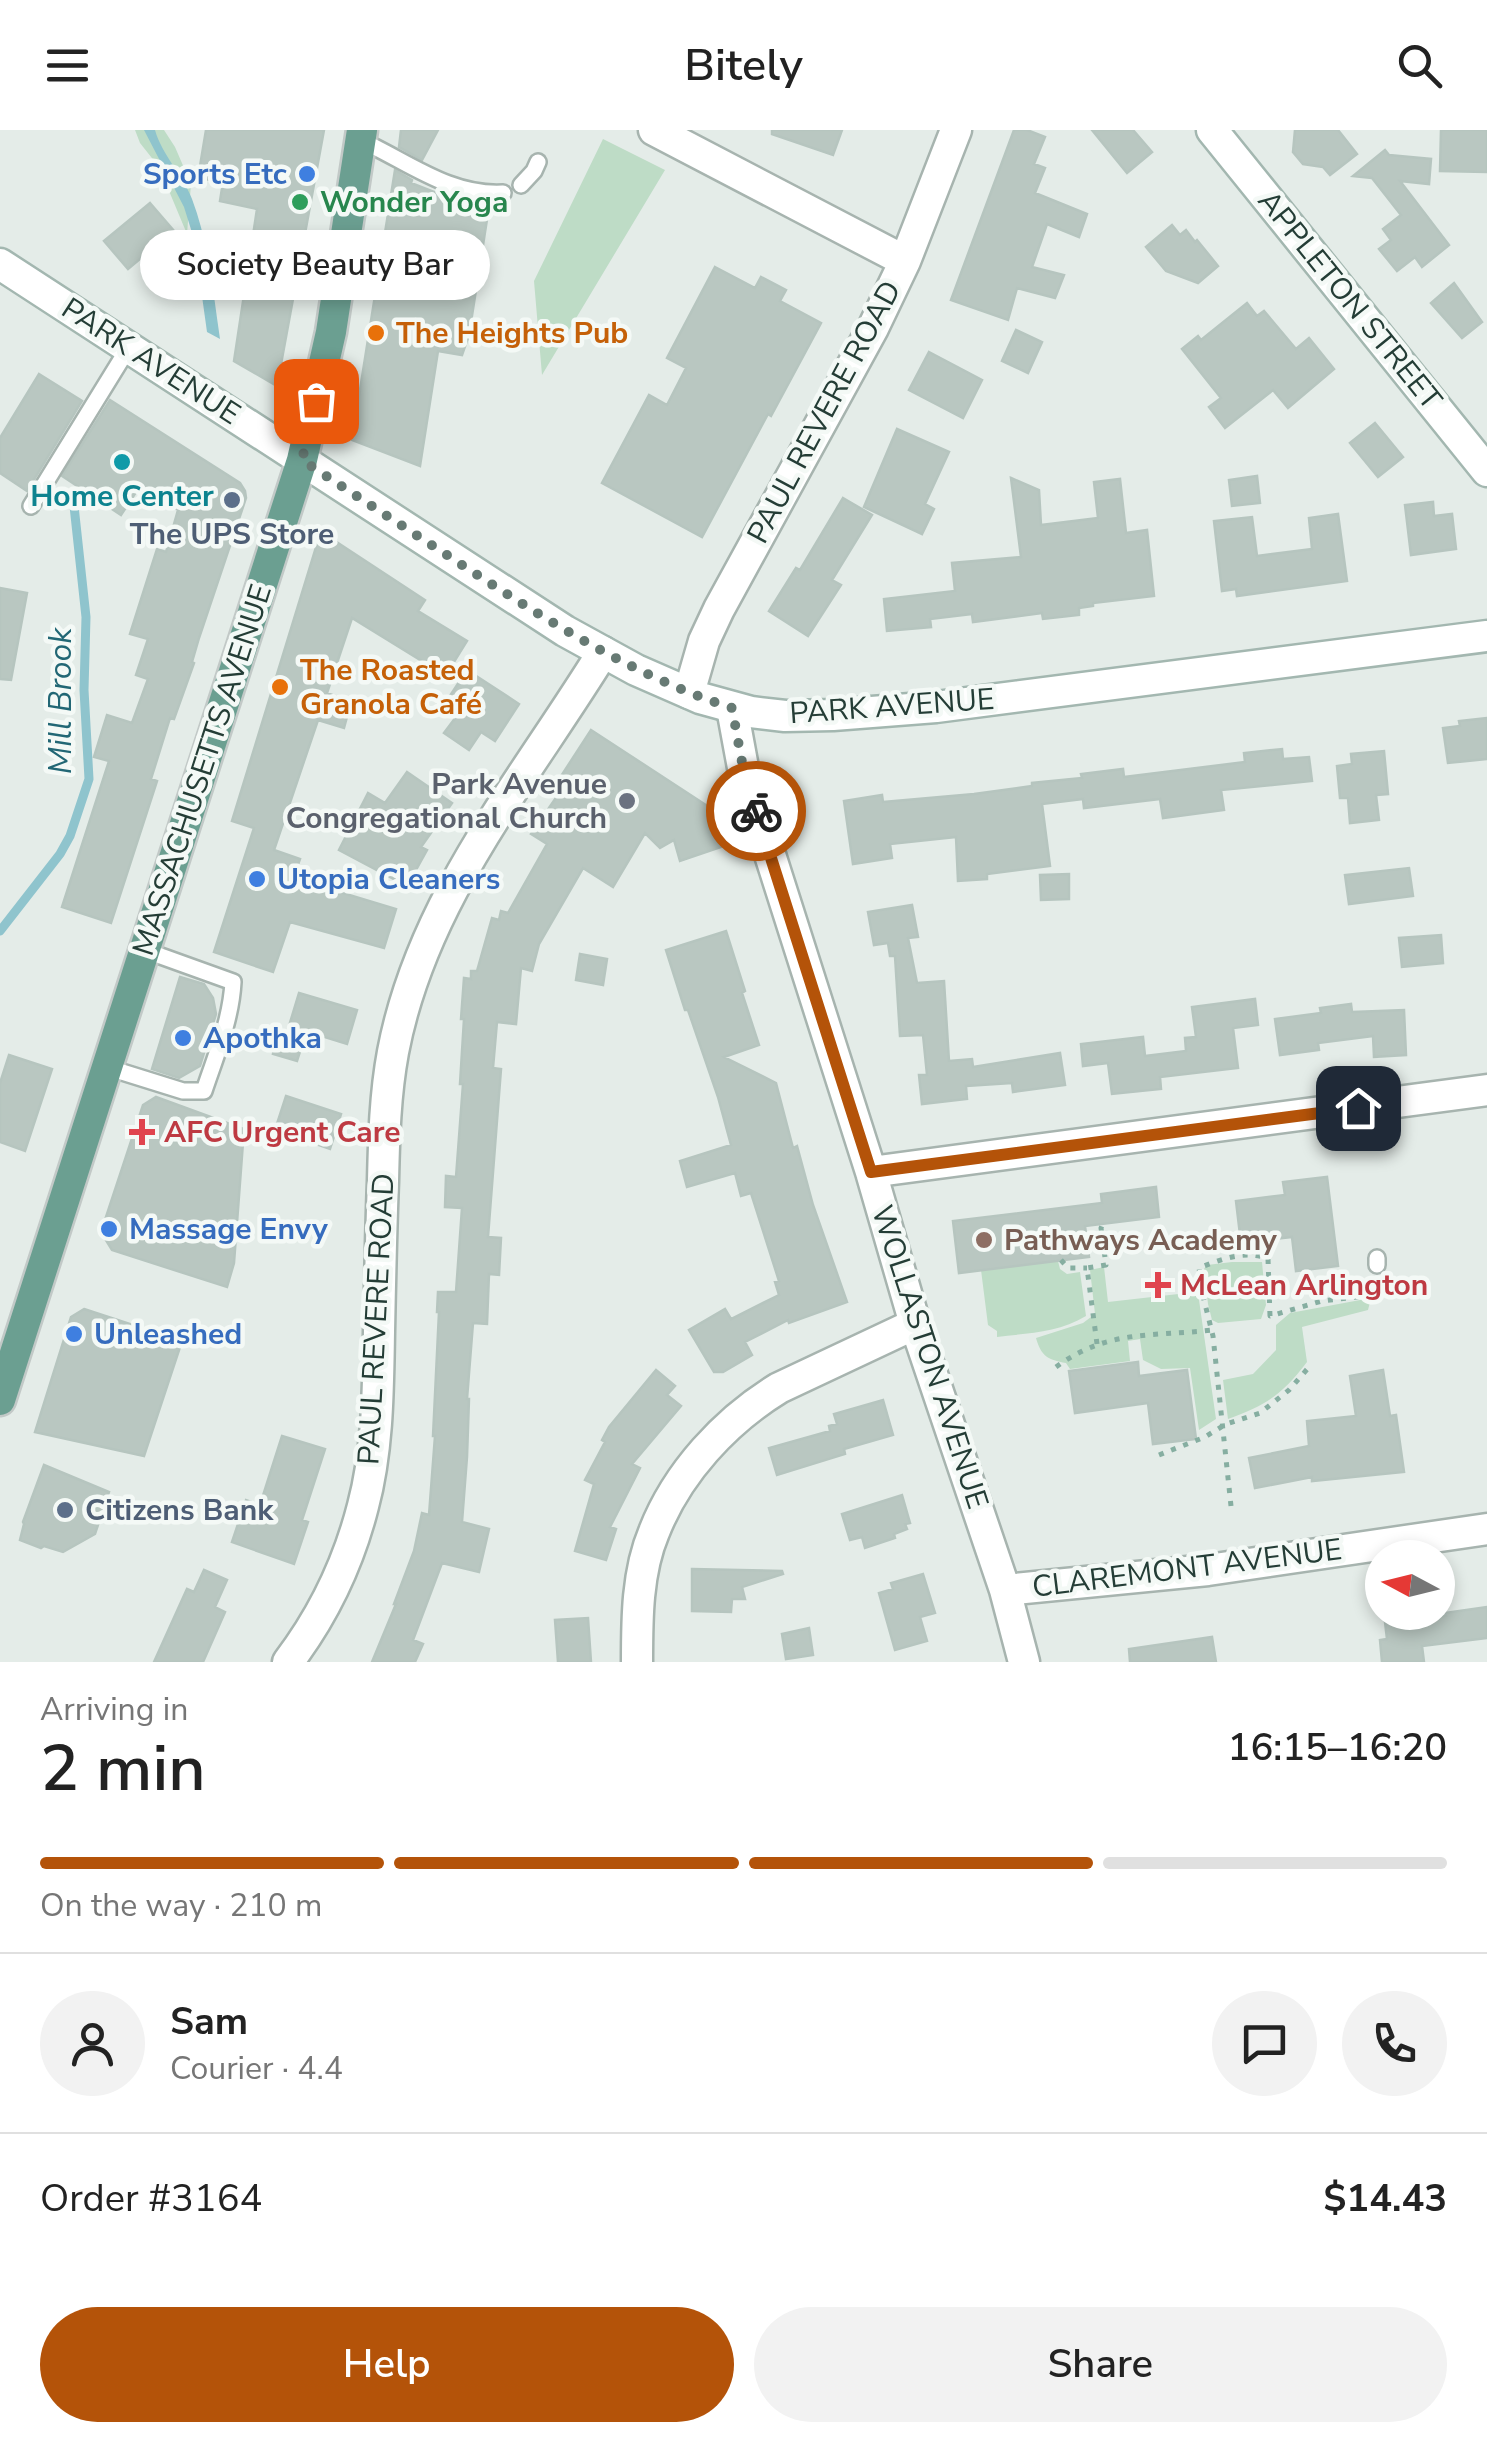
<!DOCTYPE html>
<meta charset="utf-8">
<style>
body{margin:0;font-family:"Nunito Sans",sans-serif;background:#f2f2f2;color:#222;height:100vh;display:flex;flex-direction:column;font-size:38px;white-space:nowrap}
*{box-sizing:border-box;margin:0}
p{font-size:32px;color:#767676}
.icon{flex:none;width:55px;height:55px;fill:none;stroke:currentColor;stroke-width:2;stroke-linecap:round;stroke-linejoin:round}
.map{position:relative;height:1532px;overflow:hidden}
.details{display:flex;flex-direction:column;background:#fff;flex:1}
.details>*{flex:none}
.needle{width:65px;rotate:277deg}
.tools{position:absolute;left:1365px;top:1410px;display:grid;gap:20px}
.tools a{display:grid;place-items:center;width:90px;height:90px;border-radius:50%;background:#fff;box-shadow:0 5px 15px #0003;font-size:50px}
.pin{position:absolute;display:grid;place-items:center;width:85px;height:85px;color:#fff;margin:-42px;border-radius:20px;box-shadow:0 5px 15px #0006}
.courier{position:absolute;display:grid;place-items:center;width:100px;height:100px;margin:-50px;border:8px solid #b45309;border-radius:50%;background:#fff;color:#222;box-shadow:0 2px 12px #0007}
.bubble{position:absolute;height:70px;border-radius:35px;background:#fff;box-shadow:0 5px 15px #0003;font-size:32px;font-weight:600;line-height:70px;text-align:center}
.head em{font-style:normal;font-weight:600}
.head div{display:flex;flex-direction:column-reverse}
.head{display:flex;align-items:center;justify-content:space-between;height:170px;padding:0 40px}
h1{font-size:65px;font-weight:600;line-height:75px}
.bar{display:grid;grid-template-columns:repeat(4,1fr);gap:15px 10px;align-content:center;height:120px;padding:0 40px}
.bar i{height:12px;border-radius:8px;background:#e0e0e0}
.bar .current{background:#b45309}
.bar p{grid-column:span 4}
.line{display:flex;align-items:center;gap:25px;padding:0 40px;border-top:2px solid #e0e0e0}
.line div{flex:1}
.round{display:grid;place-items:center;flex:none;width:105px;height:105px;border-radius:52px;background:#f2f2f2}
.cta{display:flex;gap:20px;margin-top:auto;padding:20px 40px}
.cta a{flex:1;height:115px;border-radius:60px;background:#b45309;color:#fff;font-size:40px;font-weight:600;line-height:115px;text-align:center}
.cta a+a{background:#f2f2f2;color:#222}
header{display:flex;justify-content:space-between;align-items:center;height:130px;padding:0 40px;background:#fff;font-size:45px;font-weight:600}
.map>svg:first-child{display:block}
.green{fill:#bedcc6}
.water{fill:#8fc4cd}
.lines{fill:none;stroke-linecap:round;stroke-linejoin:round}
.stream{stroke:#8fc4cd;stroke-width:9}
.building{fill:#b9c7c1;stroke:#b6c5bf;stroke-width:2.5}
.lane-casing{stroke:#a7b4af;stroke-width:20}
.street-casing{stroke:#a7b4af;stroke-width:35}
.secondary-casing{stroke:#a3b7b0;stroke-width:35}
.primary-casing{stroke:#c2c9c7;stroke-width:35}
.path{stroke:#86aea1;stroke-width:5;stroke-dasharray:5 8;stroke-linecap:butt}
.lane{stroke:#fff;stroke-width:15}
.street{stroke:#fff;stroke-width:30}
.secondary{stroke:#fff;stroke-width:30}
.primary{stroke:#6b9f91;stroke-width:30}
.done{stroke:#677a74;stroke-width:10;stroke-dasharray:0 18}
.route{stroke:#b45309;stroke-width:12}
.shop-dot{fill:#3f7fe0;stroke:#f4f9f6;stroke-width:4}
.leisure-dot{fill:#2e9e5b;stroke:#f4f9f6;stroke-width:4}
.food-dot{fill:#e8710a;stroke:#f4f9f6;stroke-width:4}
.culture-dot{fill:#0f9aa8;stroke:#f4f9f6;stroke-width:4}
.service-dot{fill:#5c6f8a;stroke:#f4f9f6;stroke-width:4}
.worship-dot{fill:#6b7280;stroke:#f4f9f6;stroke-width:4}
.health-dot{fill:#e0444e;stroke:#f4f9f6;stroke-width:4}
.education-dot{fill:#8d6e63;stroke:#f4f9f6;stroke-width:4}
.labels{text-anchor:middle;stroke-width:9;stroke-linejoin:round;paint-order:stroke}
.shop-label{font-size:30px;font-weight:bold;fill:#366cbe;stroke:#f4f9f6;text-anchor:start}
.leisure-label{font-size:30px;font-weight:bold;fill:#27864d;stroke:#f4f9f6;text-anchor:start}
.street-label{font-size:30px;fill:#243d36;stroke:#f4f9f6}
.food-label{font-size:30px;font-weight:bold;fill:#c56008;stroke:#f4f9f6;text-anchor:start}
.culture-label{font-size:30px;font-weight:bold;fill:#0d838f;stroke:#f4f9f6}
.service-label{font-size:30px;font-weight:bold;fill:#4e5e75;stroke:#f4f9f6}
.worship-label{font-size:30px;font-weight:bold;fill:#5b616d;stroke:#f4f9f6;text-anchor:end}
.health-label{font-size:30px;font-weight:bold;fill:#be3a42;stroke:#f4f9f6;text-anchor:start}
.education-label{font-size:30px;font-weight:bold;fill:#785e54;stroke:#f4f9f6;text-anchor:start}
.water-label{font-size:32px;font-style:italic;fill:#226775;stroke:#f4f9f6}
</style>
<header><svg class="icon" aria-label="menu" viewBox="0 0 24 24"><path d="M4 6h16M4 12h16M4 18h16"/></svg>Bitely<svg class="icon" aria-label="search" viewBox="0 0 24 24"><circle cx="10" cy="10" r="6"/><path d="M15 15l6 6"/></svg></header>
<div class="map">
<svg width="1487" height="1532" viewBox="0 0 1487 1532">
<rect width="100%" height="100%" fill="#e4ece8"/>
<path class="green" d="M135,0h29l11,17 16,37 -4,50 -28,-67 -19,-24z
M603,9l62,31 -123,205 -8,-94z
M1058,1131l2,8 7,5 13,-2 6,44c-28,17 -58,17 -89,21v-6l-9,-6 -7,-55z
M1232,1132h30l4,43 -5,14 -43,4 -6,-3 -4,-16 -4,-35 3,-4z
M1104,1137l4,35 88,-10 3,8 17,119 -17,11 -9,-62 -29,1 -18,-9 -3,-21 -12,2 2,20 -60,8 -4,-6c-18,-3 -25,-7 -30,-25l47,-15 12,-9 -5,-44z
M1371,1168l-3,12 -66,17 5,35c-25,33 -41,43 -79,57l-5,-39 30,-6 23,-24v-25l14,-12z"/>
<path class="water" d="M144,0h11c7,25 28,45 37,69 17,45 21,93 28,140l-13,-7 -13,-93 -10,-32z"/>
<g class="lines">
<path class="stream" d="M0,801l60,-77 10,-18 19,-57 -5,-89 2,-73 -12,-111"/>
</g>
<path class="building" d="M206,0h118l-47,256 -43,-25 23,-152 -37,-8 3,-19 -25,-4z
M401,0h37l-16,30 -23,-13z
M772,0h70l-9,25 -61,-21z
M1014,0h13l18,7 -11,27 11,4 -10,25 52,21 -8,23 -32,-13 -15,43 32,8 -9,23 -38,-10 -9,32 -57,-20z
M1092,0h41l19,22 -25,21z
M1295,0h43l19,24 -27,21 -7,-8 -20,-3 -10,-12z
M1441,0h46v42l-47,-1z
M1385,20l4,5 42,4 -2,25 -29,-3 49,64 -27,22 -7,-10 -18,14 -18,-22 12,-9 -8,-11 18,-14 -29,-37 -19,-2z
M395,40l17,10 -1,3 77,30 -19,122 -7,20 -24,-4 -18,115 -68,-26z
M150,73l44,51 -33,28 -20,-24 -13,11 -24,-28z
M1172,95l8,10 6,-5 9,12 2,-2 21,26 -20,17 -32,-12 -20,-24z
M715,137l40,21 6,-11 25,13 -6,11 41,22 -50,93 -3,-2 -66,123 -100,-54 47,-88 18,10 19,-37 -19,-10z
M1454,153l28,39 -20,16 -31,-35z
M1247,173l10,13 7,-5 32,38 13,-11 25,31 -46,39 -15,-18 -48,38 -16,-21 12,-9 -39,-49 16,-13 3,4z
M1016,200l26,12 -14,31 -26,-12z
M929,222l53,28 -19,38 -54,-28z
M39,244l43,27 -55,90 -27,-18v-35z
M110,270l130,83 5,8 1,7 -47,140 -7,24 2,1 -20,56 -4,-1 -19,61 6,2 -46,142 -49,-16 47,-146 -15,-4 13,-42 25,8 16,-44 -12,-4 12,-36 -18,-5 27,-85 9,3 12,-42 -38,-24 -19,29 -59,-39z
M1375,293l28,34 -25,20 -28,-34z
M897,299l52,23 -24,52 9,5 -12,25 -58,-27z
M1257,346l3,27 -28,3 -3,-26z
M1011,348l28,12 2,35 57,-7 -4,-36 26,-3 6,54 21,-3 7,66 -61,7v3l-14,2v7l-36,4 -1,-6 -69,9 -1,-8 -42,5 1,8 -44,4 -3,-32 71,-8 -3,-28 69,-6z
M843,368l29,17 -40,65 9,5 -33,51 -39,-25 27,-43 4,2z
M1433,372l1,14 18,-2 4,35 -45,6 -6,-50z
M1338,384l9,67 -110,15 -1,-7 -14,2 -8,-70 38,-4 5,39 55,-7 -3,-31z
M332,409l93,61 -7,11 49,30 -23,37 -20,-13 1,-2 -73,-45 -25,75 24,9 -7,26 -26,-8 -44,130 26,9 -7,19 103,31 -12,39 -94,-26 -17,50 -59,-20 40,-124 -22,-7 85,-277z
M0,458l27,5 -16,87 -11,-1z
M467,540l52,34 -24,37 -14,-9 -12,18 -25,-17 12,-16 -14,-9z
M1487,588v41l-39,4 -5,-35 17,-2 -1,-5z
M591,600l124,81 9,35 -44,15 -6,-21 -14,8 -15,-15 -32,54 -30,-19 -44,76 -7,27 -11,-3 -5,56 -19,-2 -4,46 8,1 -13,168 13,1 -2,37 -10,-1 -2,50 -14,-1 -6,76h2l-2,58 -5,65 27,7 -10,43 -37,-9 -29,77 10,4 -8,18h-43l24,-58h-2l20,-53 8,-38 7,2 6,-79h-2l6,-124h-2l1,-20h18l6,-84 -17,-1 1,-31 10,1 7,-93h-3l4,-65h-3l3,-41 7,1v-8h6l15,-53 7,2 2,-9 7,2 39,-69 -16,-10 29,-42 -6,-5z
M1282,619l1,10 26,-2 3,24 -91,9 3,20 -61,8 -3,-19 -76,9 -1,-9 -41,5 8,62 -63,8v5l-29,2 -2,-44 -66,7 2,14 -39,6 -9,-63 38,-6 1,7 91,-8 58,-8v-3l50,-5 -1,-4 42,-5 1,8 121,-15 -1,-9z
M1384,621l4,43 -12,1 3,25 -29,3 -2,-25h-8l-3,-32 15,-2 -1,-10z
M407,642l45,31 -31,44 6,3 -20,36 -68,-36 29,-57 17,10z
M1409,738l4,28 -64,8 -4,-29z
M1069,744v25l-28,1 -1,-25z
M912,775l6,32 -10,1 9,45 27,-2 5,80 23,-2 1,8 87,-14 5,32 -52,7 -1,-9 -46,3 1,13 -45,5 -3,-29h8l-4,-40 -23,1 -5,-80h-5l-2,-13 -14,2 -6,-33z
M726,801l19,60 -3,2 17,52 -35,12 52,26 17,65 4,-2 16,59 34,97 -58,21 -1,-3 -43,22 7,13 -29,17h-9l-25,-42 36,-21 6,10 48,-24 -4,-13 4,-1 -28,-88 -10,3 -6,-23 -48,14 -7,-26 51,-16 -13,-48 -30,-87h-3l-19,-60z
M1441,805l2,28 -41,4 -3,-29z
M580,824l27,5 -4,26 -27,-5z
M180,847l24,7 9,14 3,16 -16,52 -21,12 -27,-9z
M299,863l58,17 -10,34 -58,-18z
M1255,869l3,26 -25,3 5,40 -78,9 1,12 -49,5 -4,-31 -25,3 -2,-22 62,-7 2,19 41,-5 -1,-13 11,-1 -4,-30z
M1351,874l1,8 52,-2 2,45 -32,2 -1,-21 -55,7 1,7 -39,5 -5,-36 46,-6 -1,-5z
M279,902l25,7 -7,22 -24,-7z
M9,925l43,14 -27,82 -25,-9v-59z
M286,966l55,18 -11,35 -55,-19z
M156,967l88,32 -10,134 -7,24 -115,-37 -11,-18 42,-127z
M1327,1047l11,89 -42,5 -4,-34 -51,6 -5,-42 49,-6 -2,-13z
M1156,1057l3,30 -74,9 4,31 -130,16 -6,-52 149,-18 -1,-9z
M84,1179l98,32 -38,115 -109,-24 36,-115z
M1138,1232l1,14 48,-6 9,69 -43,5 -5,-41 -73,10 -6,-42z
M656,1240l19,16 -8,9 14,11 -49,58 8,4 -30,59 6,2 -10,31 -31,-9 19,-67 -9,-4 20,-38 -3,-2 7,-13z
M1383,1240l7,46 6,-1 8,57 -92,9v-4l-57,11 -6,-30 60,-12 -2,-25 49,-5 -6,-40z
M883,1270l10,35 -49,14 1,5 -68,21 -8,-27 61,-17 -1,-5 8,-2 -3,-10z
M282,1306l43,13 -23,71 6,2 -14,42 -62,-22 14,-42 14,5z
M44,1335l65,27 -14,42 -32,18 -19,-6 -3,2 -21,-8 4,-16 -1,-2z
M902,1365l8,28 -5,1 2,5 -13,5 1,4 -30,10 -3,-11 -12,3 -8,-26z
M692,1439l90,2 1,3 -41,13 3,12h-13l-1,13 -39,-1z
M204,1440l23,10 -12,27 10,5 -22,50h-49l33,-73 7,3z
M923,1444l12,39 -15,4 7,24 -32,9 -16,-57 14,-4 -2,-6z
M1487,1477v31l-65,8 2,16h-42l-2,-22 7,-1 -2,-17 61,-6 -1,-3z
M588,1488l3,44h-33l-3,-42z
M809,1498l4,27 -27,4 -4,-25z
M1212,1507l4,25h-86l-1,-13z"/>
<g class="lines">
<g class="lane-casing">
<path id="lane" d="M360,10c47,21 89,56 143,53
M521,55l13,-14 4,-9
M31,376l98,-159
M106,937l77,24h21c12,-36 27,-71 29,-109l-89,-32
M1377,1128v7"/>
</g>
<g class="street-casing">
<path id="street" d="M654,0l251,131
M689,563l15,-52 15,-32 154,-281 32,-67 51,-131
M732,578l12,65 127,399 44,152 90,266 19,72
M871,1042l616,-82
M1005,1460l203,-20 279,-41
M288,1532c35,-46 61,-101 75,-156 15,-56 15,-116 16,-174 1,-50 2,-101 4,-151 1,-43 2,-86 10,-129 29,-153 130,-270 210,-400
M637,1532c0,-43 0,-90 17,-130 23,-59 71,-111 125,-144l136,-64"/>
</g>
<g class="secondary-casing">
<path id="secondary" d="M1212,0l275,341
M0,134l565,367 71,39 64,28 51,14 34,4 48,-1 103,-8 551,-71"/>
</g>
<g class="primary-casing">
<path id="primary" d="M0,1270l302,-940 29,-128 31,-202"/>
</g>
<path class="path" d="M1061,1130l7,8h19
M1097,1214l-10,-76 19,-3 -5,-37 3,-7
M1056,1237c52,-38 95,-30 156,-37
M1159,1325l46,-18 21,-13 34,-11 29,-23 20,-23
M1231,1376l-18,-170 -10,-40 -4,-28c20,-8 48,-19 69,-9l2,57 52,-15 35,-4 23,-7"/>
<use href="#lane" class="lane"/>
<use href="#street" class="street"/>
<use href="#secondary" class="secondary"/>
<use href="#primary" class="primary"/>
</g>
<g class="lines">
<path class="done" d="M316,271l-14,59c54,36 107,70 160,105 86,56 172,111 270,143l12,65 12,38"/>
<path class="route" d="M756,681l115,361 487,-64"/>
</g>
<g class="shop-dot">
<circle cx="307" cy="44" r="10"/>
<circle cx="257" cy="749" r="10"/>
<circle cx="183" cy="908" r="10"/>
<circle cx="109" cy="1099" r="10"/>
<circle cx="74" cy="1204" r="10"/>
</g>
<circle class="leisure-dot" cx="300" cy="72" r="10"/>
<g class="food-dot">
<circle cx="376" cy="203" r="10"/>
<circle cx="280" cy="557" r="10"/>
</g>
<circle class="culture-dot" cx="122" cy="332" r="10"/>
<g class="service-dot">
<circle cx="232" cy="370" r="10"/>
<circle cx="65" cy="1380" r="10"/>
</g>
<circle class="worship-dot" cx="627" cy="671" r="10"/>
<g class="health-dot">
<path d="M137 987h10v10h10v10h-10v10h-10v-10h-10v-10h10z"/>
<path d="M1153 1140h10v10h10v10h-10v10h-10v-10h-10v-10h10z"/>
</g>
<circle class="education-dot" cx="984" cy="1110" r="10"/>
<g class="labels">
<g class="shop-label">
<text x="287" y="54" text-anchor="end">Sports Etc</text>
<text x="277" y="759">Utopia Cleaners</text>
<text x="203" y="918">Apothka</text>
<text x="129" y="1109">Massage Envy</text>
<text x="94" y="1214">Unleashed</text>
</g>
<g class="leisure-label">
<text x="320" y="82">Wonder Yoga</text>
</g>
<g class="street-label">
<text transform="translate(1350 170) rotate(51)" y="10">APPLETON STREET</text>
<text transform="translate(151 231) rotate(33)" y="10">PARK AVENUE</text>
<text transform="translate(824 282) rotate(-62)" y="10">PAUL REVERE ROAD</text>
<text transform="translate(892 576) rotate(-4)" y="10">PARK AVENUE</text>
<text transform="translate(202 640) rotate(-72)" y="10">MASSACHUSETTS AVENUE</text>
<text transform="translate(376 1189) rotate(-87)" y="10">PAUL REVERE ROAD</text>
<text transform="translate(930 1227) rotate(72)" y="10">WOLLASTON AVENUE</text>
<text transform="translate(1187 1438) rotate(-7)" y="10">CLAREMONT AVENUE</text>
</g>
<g class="food-label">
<text x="396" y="213">The Heights Pub</text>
<text x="300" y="550">The Roasted<tspan x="300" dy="34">Granola Café</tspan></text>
</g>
<g class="culture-label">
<text x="122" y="376">Home Center</text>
</g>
<g class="service-label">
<text x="232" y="414">The UPS Store</text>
<text x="85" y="1390" text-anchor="start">Citizens Bank</text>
</g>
<g class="worship-label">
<text x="607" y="664">Park Avenue<tspan x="607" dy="34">Congregational Church</tspan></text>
</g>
<g class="health-label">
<text x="164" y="1012">AFC Urgent Care</text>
<text x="1180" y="1165">McLean Arlington</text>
</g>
<g class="education-label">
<text x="1004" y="1120">Pathways Academy</text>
</g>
<g class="water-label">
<text transform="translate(60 571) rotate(-90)" y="11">Mill Brook</text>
</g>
</g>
</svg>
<div class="tools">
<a><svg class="needle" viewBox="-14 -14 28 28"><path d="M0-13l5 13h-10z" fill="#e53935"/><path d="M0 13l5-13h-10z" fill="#767676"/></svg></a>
</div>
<div class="pin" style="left:316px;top:271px;background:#ea580c"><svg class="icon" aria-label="bag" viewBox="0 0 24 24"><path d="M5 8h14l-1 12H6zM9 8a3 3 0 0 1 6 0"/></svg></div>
<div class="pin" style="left:1358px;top:978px;background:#1f2937"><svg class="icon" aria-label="home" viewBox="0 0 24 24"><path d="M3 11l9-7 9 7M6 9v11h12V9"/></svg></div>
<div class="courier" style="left:756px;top:681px"><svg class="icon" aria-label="bike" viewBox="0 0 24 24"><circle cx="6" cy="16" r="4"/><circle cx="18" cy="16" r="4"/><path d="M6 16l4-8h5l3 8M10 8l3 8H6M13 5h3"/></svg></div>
<div class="bubble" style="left:140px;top:100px;width:350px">Society Beauty Bar</div>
</div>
<section class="details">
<div class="head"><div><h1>2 min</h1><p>Arriving in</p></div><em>16:15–16:20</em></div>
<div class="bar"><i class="current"></i><i class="current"></i><i class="current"></i><i></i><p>On the way · 210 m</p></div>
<div class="line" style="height:180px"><a class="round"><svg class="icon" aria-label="person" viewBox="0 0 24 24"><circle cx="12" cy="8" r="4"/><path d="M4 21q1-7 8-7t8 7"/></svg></a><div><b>Sam</b><p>Courier · 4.4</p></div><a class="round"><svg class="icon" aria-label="chat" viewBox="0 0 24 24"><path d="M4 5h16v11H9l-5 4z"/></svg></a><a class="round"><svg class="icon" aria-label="phone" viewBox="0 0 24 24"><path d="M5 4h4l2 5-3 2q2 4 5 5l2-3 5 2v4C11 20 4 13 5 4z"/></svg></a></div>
<div class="line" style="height:130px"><div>Order #3164</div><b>$14.43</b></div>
<div class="cta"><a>Help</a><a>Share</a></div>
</section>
